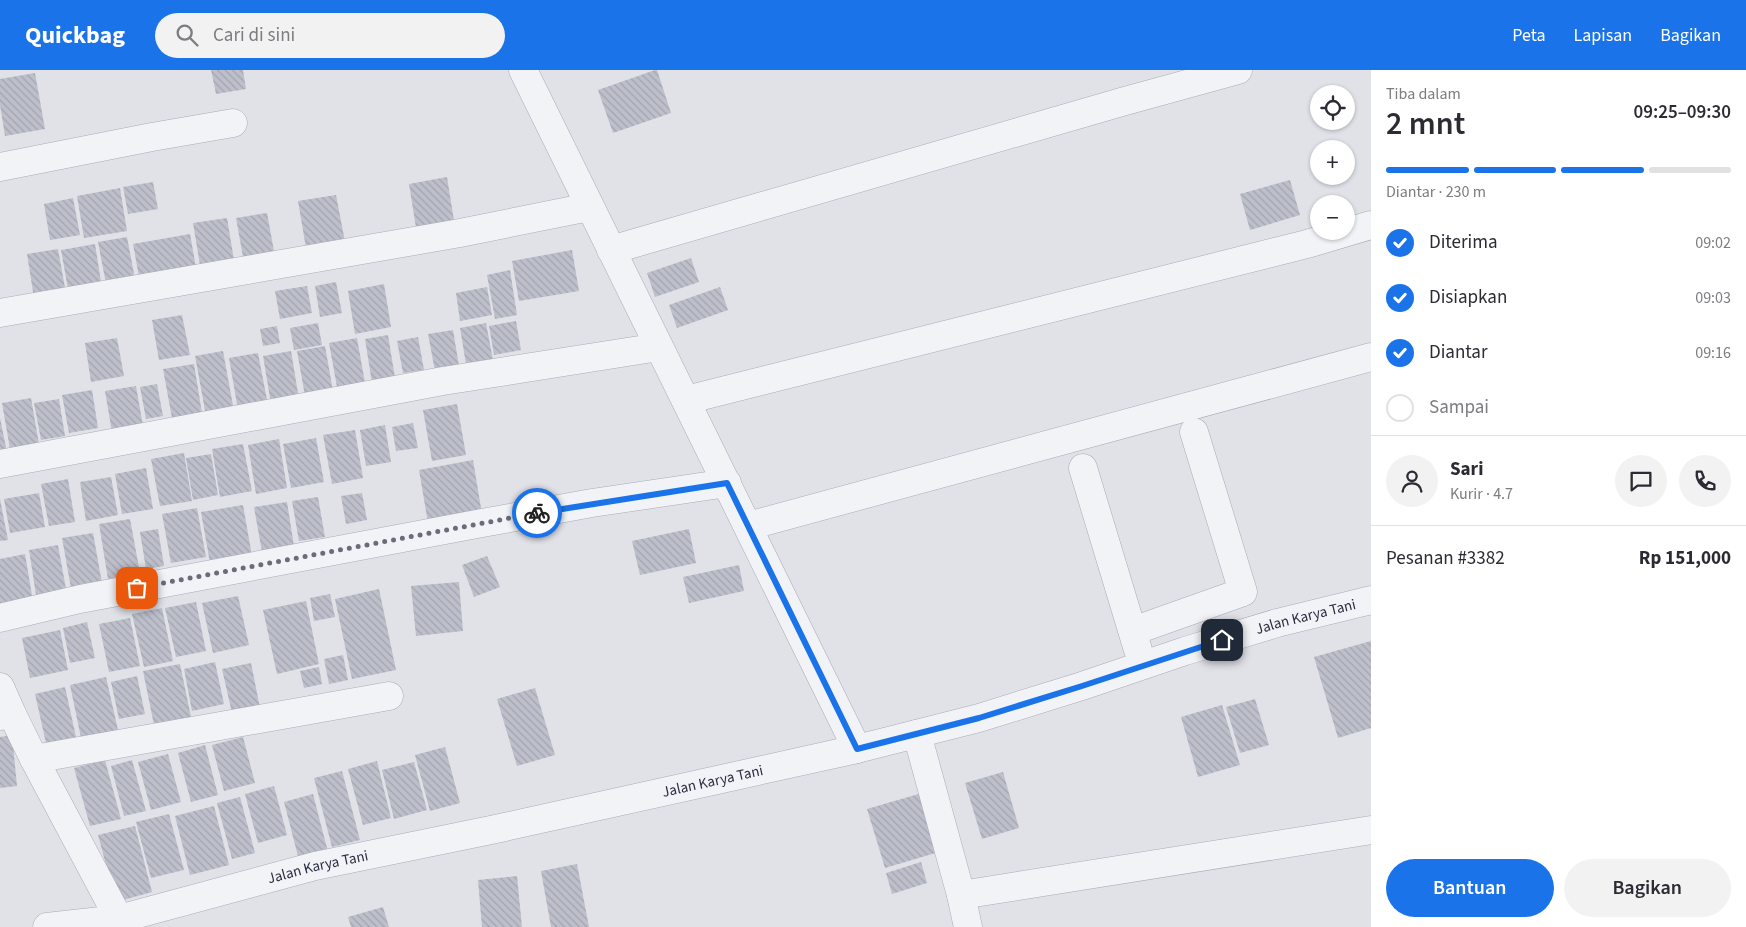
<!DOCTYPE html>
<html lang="id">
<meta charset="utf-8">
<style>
body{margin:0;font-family:"Source Sans 3",sans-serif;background:#f2f2f3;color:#2b2b33;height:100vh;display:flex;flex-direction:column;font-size:19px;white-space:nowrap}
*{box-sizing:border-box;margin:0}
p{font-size:16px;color:#7c7c81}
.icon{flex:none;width:28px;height:28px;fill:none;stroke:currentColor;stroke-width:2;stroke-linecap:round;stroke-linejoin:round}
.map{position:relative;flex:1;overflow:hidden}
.side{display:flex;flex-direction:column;background:#fff;width:375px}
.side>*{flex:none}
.fabs{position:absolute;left:1310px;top:15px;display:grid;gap:10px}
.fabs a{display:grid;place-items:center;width:45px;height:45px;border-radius:50%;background:#fff;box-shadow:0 1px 4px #0004;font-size:25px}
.pin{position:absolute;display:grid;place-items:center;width:42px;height:42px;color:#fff;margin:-21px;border-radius:10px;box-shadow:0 2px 8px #0006}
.courier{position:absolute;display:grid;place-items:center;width:50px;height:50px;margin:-25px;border:4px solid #1a73e8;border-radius:50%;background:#fff;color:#222;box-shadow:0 1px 6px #0007}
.summary em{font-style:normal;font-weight:600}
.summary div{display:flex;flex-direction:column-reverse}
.summary{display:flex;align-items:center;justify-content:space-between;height:85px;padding:0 15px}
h1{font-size:32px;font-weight:600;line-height:38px}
.bar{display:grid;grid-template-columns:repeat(4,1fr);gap:8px 5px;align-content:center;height:60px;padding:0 15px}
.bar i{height:6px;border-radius:4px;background:#e1e1e2}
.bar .current{background:#1a73e8}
.bar p{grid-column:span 4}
.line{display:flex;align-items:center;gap:12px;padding:0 15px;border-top:1px solid #e1e1e2}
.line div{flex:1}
.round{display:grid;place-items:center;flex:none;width:52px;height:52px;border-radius:26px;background:#f2f2f3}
ol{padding:0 15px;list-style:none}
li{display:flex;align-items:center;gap:15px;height:55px}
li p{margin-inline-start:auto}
li .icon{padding:5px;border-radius:50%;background:#1a73e8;color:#fff;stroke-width:4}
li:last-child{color:#7c7c81}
li i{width:28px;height:28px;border:2px solid #e1e1e2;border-radius:50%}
.cta{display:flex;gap:10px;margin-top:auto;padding:10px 15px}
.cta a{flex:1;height:58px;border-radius:30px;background:#1a73e8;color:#fff;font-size:20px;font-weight:600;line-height:58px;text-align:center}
.cta a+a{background:#f2f2f3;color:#2b2b33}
header{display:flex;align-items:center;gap:30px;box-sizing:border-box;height:70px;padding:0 25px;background:#1a73e8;color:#fff}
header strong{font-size:24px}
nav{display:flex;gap:28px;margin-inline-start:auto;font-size:18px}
.search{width:350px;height:45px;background:#f2f2f3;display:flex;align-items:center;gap:12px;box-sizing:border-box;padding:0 18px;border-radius:28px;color:#7c7c81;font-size:19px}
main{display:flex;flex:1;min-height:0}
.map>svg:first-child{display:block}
.building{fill:url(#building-back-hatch)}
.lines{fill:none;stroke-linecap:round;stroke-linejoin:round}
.minor-casing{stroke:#a9acb5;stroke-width:29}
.minor{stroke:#f2f3f7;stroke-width:28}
.done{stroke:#696c7a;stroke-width:5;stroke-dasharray:0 9}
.route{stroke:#1a73e8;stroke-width:6}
.labels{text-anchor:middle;stroke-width:5;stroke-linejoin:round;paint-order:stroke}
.street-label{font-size:15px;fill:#292d3f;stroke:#eff1f6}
</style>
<header>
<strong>Quickbag</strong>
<div class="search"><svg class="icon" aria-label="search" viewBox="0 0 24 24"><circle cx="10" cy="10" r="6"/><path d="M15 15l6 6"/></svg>Cari di sini</div>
<nav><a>Peta</a><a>Lapisan</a><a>Bagikan</a></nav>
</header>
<main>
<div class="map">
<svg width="1371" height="857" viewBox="0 0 1371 857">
<defs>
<pattern id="building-back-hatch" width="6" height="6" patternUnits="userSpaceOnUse" patternTransform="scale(1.25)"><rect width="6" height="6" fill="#bdc0cb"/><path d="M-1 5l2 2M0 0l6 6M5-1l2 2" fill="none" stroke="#a2a5af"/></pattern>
</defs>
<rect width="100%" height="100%" fill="#e0e2e8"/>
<path class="building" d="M211,0h32l3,19 -30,5z
M655,0h2l14,43 -58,20 -15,-43z
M35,3l10,56 -40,7 -5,-31v-26z
M447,107l8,50 -38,7 -8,-50z
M1290,110l10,35 -50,15 -10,-36z
M153,112l5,27 -30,5 -5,-27z
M120,118l7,43 -43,7 -7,-42z
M336,125l10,52 -39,7 -9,-53z
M73,128l7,37 -30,5 -6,-36z
M267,143l9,49 -31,6 -9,-50z
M227,148l8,48 -34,5 -8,-48z
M190,164l7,39 -57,9 -7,-38z
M127,167l9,47 -29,5 -9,-47z
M95,174l8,50 -33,6 -9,-50z
M58,179l8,44 -32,5 -7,-44z
M572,180l7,41 -60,10 -7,-40z
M691,188l8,24 -44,15 -8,-24z
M510,200l7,45 -22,4 -8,-44z
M336,212l6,31 -22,4 -5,-31z
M384,214l7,43 -36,7 -7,-43z
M307,216l5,27 -32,6 -5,-28z
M487,217l5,28 -32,6 -4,-28z
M720,217l8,23 -51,18 -8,-23z
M182,245l8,40 -31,5 -7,-40z
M516,251l5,29 -27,5 -5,-29z
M318,253l4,22 -28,5 -4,-22z
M486,253l7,37 -27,4 -6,-36z
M277,256l3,17 -17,3 -3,-17z
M453,260l6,36 -24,5 -7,-37z
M388,265l7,43 -23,5 -7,-44z
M418,267l6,33 -21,3 -6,-32z
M117,268l7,38 -33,6 -6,-39z
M357,268l8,45 -28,4 -8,-44z
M325,276l8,45 -28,5 -8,-45z
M223,281l11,60 -28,5 -11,-60z
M291,281l8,48 -28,5 -8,-48z
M258,283l10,52 -30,5 -9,-52z
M194,294l8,49 -30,5 -9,-49z
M157,314l6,32 -17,3 -6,-32z
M136,316l7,40 -31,6 -7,-41z
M92,320l6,38 -29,5 -7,-38z
M31,328l8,46 -29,5 -8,-46z
M59,329l6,37 -24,4 -7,-37z
M457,334l9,51 -34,6 -9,-51z
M0,348l7,34 -7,1z
M413,353l5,25 -22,3 -4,-24z
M385,355l6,37 -25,4 -6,-36z
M355,360l8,48 -31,6 -9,-49z
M316,368l8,44 -33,6 -8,-44z
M279,369l8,49 -31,6 -8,-49z
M243,374l9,47 -32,6 -8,-48z
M184,383l8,48 -32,5 -9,-47z
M211,384l7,41 -25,5 -7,-42z
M473,390l9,54 -54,9 -9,-53z
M146,398l7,41 -31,5 -7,-40z
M111,407l7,38 -32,6 -6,-39z
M68,409l7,43 -26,4 -8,-42z
M39,423l6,34 -35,6 -6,-34z
M362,423l5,27 -21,4 -5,-28z
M318,427l7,40 -26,4 -7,-40z
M0,429l8,41 -8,1z
M287,432l7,44 -32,6 -8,-45z
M243,435l9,51 -42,7 -9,-51z
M197,438l9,49 -35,6 -9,-49z
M130,449l10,54 -32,6 -9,-55z
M158,459l6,37 -18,3 -6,-37z
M689,459l7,34 -56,12 -8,-34z
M93,463l9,50 -31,5 -9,-50z
M58,475l8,44 -30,6 -7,-45z
M25,484l8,47 -33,6v-48z
M487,486l13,31 -26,10 -12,-32z
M739,495l5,26 -55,12 -6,-26z
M459,512l4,49 -47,5 -5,-50z
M379,519l17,81 -44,9 -17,-80z
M330,524l5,23 -21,4 -4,-23z
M238,526l11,49 -36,8 -11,-50z
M306,531l13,63 -42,10 -14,-64z
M196,532l10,49 -30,6 -11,-49z
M162,538l11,53 -29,6 -12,-53z
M130,548l10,48 -31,6 -10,-48z
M87,552l8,36 -25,5 -7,-35z
M60,560l8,40 -38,8 -8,-40z
M1371,571v87l-33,10 -24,-81z
M343,585l5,25 -19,4 -5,-25z
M215,592l9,42 -32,7 -8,-42z
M251,593l9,45 -28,5 -10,-44z
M180,594l11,53 -37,8 -11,-54z
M319,597l3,17 -18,4 -4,-17z
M137,606l8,38 -26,5 -8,-37z
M106,607l12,53 -37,8 -11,-53z
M65,617l11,50 -30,6 -11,-49z
M535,618l20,67 -38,11 -20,-67z
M1255,629l14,46 -29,8 -14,-46z
M1222,635l18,60 -42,12 -17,-60z
M12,665l5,51 -17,2v-51z
M243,667l12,46 -31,8 -12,-46z
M205,675l13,50 -27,7 -13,-49z
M445,677l15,56 -30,8 -15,-56z
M168,684l13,48 -30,8 -13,-48z
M105,690l16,59 -31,7 -16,-58z
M132,690l14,51 -22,5 -13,-50z
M377,691l14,57 -28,7 -15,-56z
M414,692l13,48 -33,9 -12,-49z
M342,701l18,69 -28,7 -18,-69z
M1003,702l16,56 -37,11 -17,-56z
M274,716l13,49 -29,8 -13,-49z
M922,723l17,59 -54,16 -18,-59z
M313,724l16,62 -29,8 -16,-62z
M240,727l15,56 -23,6 -15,-56z
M214,736l15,59 -39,10 -15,-59z
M169,744l15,56 -33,8 -15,-56z
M135,756l17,66 -36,10 -18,-67z
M921,792l6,21 -35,11 -6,-21z
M577,794l12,63h-38l-10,-56z
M517,806l5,51h-40l-4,-47z
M383,837l6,20h-38l-3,-10z"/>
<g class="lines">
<g class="minor-casing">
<g id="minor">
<path d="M523,0l334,679"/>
<path d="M0,97l152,-30 81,-14"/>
<path d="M611,180l514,-149 113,-31"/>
<path d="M0,243l460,-80 129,-26"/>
<path d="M686,330l621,-156 64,-19"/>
<path d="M0,394l443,-83 216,-34"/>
<path d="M1083,398l55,182"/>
<path d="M748,456l623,-169"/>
<path d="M0,548l80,-19 402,-76 110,-20 135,-20"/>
<path d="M1133,561l110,-39 -49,-160"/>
<path d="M0,617l12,27"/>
<path d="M0,646l12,-2 22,45 85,160"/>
<path d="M917,664l44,161 7,32"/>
<path d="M34,689l355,-63"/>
<path d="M961,825l410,-65"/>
<path id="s1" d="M47,857l72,-8 196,-53 176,-36 366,-81 122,-31 103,-32 103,-35 92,-28 94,-23"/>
</g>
</g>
<use href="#minor" class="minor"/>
</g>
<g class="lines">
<path class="done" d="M137,518l400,-75"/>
<path class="route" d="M537,443l190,-30 130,266 122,-31 103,-32 140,-46"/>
</g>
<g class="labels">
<g class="street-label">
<text dy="5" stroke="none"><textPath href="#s1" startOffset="1298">Jalan Karya Tani</textPath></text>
<text dy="5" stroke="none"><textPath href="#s1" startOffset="682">Jalan Karya Tani</textPath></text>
<text dy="5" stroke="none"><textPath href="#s1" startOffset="278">Jalan Karya Tani</textPath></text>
</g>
</g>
</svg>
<div class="fabs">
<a><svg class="icon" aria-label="locate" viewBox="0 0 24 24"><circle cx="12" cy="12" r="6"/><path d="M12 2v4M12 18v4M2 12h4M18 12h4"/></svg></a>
<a>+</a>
<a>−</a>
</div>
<div class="pin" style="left:137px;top:518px;background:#ea580c"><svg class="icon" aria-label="bag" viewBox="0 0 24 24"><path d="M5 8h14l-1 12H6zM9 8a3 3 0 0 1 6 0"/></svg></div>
<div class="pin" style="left:1222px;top:570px;background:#1f2937"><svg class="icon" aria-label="home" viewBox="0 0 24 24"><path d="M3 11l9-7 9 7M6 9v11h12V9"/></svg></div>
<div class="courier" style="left:537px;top:443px"><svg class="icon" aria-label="bike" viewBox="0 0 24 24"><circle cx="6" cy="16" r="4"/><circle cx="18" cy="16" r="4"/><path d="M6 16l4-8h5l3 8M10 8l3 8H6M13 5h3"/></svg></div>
</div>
<section class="side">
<div class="summary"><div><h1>2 mnt</h1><p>Tiba dalam</p></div><em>09:25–09:30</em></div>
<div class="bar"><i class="current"></i><i class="current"></i><i class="current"></i><i></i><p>Diantar · 230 m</p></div>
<ol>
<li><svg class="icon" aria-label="check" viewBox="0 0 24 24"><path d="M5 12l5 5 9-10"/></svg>Diterima<p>09:02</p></li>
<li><svg class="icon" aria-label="check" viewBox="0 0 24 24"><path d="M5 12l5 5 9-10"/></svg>Disiapkan<p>09:03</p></li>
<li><svg class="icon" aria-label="check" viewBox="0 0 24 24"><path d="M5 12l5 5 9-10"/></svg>Diantar<p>09:16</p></li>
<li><i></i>Sampai</li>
</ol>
<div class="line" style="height:90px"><a class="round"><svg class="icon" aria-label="person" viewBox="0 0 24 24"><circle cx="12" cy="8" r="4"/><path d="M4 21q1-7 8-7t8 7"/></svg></a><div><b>Sari</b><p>Kurir · 4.7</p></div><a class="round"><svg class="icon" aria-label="chat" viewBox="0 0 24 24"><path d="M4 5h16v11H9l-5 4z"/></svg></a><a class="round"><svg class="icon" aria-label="phone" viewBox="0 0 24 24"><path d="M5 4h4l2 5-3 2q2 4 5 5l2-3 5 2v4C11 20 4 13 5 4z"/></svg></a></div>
<div class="line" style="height:65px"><div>Pesanan #3382</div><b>Rp 151,000</b></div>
<div class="cta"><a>Bantuan</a><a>Bagikan</a></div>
</section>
</main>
